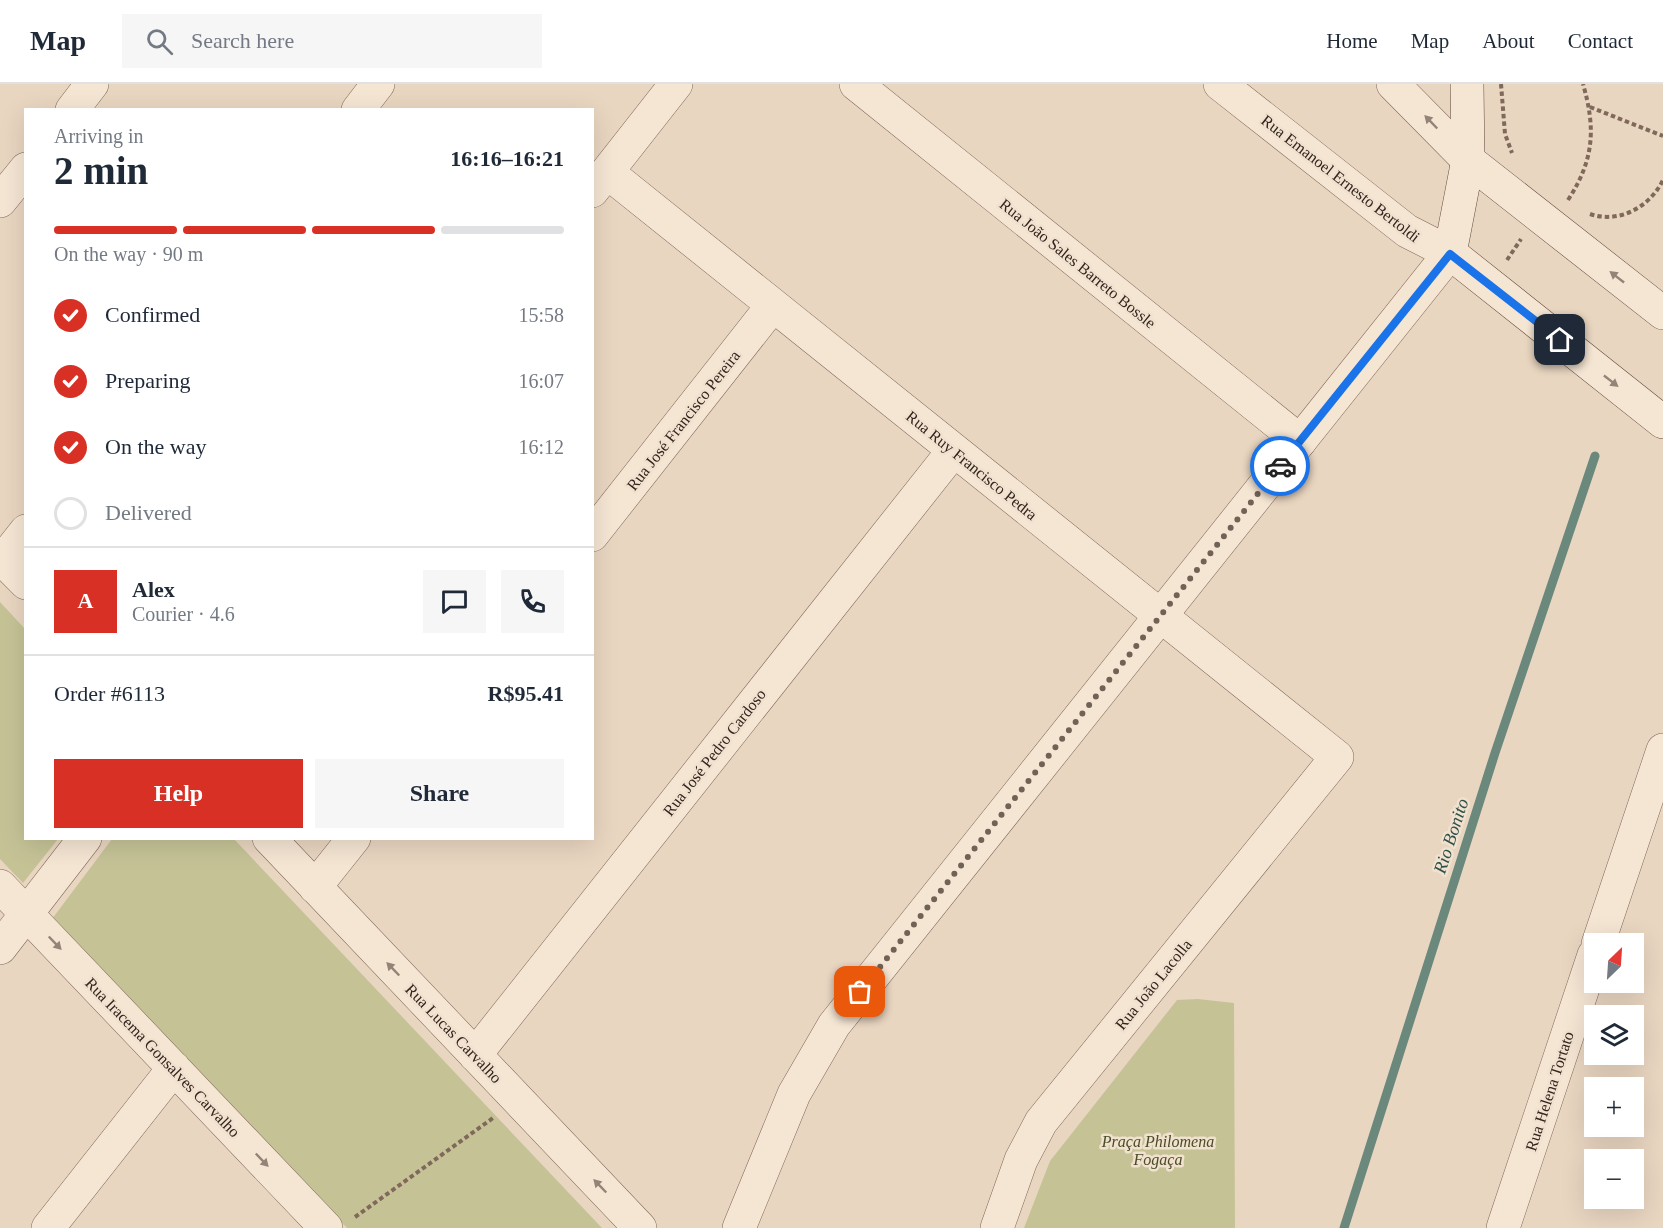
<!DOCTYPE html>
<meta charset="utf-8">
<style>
body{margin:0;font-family:Georgia,serif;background:#f6f6f7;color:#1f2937;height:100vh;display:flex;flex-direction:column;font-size:22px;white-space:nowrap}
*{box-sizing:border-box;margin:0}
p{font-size:20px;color:#747a83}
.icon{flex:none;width:33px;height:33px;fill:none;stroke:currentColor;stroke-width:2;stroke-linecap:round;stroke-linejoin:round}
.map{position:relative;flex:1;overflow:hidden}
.side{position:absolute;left:24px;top:24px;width:570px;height:732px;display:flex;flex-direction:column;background:#fff;border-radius:0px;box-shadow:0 6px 24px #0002}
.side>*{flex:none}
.needle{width:39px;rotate:25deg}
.fabs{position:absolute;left:1584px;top:849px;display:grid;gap:12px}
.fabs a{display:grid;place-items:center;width:60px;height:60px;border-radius:0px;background:#fff;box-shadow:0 6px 24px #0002;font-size:30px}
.pin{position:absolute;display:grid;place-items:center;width:51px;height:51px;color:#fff;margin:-26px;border-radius:12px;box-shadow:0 3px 9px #0006}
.courier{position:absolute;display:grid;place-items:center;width:60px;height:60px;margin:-30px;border:4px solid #1a73e8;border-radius:50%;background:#fff;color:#222;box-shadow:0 2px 8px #0007}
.overview em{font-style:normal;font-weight:700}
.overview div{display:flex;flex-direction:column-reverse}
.overview{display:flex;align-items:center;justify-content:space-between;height:102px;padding:0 30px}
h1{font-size:39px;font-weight:700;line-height:45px}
.bar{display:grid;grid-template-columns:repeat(4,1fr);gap:9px 6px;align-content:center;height:72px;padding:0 30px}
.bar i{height:8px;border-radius:4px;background:#e0e1e3}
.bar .selected{background:#d93025}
.bar p{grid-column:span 4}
.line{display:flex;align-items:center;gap:15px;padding:0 30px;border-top:2px solid #e0e1e3}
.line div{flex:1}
.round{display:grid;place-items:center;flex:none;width:63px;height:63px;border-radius:0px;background:#f6f6f7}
ol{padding:0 30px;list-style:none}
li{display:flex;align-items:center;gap:18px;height:66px}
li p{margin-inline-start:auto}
li .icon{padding:6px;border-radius:50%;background:#d93025;color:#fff;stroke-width:4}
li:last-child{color:#747a83}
li i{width:33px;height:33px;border:3px solid #e0e1e3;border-radius:50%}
.action{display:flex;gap:12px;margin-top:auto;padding:12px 30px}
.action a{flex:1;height:69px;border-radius:0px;background:#d93025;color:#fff;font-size:24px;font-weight:700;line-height:69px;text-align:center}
.action a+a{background:#f6f6f7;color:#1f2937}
header{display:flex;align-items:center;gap:36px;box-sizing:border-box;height:84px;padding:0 30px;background:#fff;border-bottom:2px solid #e0e1e3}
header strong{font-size:28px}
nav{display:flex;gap:33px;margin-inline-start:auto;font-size:21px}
.search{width:420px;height:54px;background:#f6f6f7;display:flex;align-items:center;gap:15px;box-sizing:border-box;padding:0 21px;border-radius:0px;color:#747a83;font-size:22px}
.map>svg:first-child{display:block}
.green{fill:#c5c396}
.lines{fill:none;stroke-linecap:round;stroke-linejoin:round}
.stream{stroke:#6b887c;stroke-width:9}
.minor-casing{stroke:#80685a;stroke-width:34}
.tertiary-casing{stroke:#80685a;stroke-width:34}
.secondary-casing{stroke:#62493d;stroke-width:34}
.path{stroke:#80685a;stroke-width:4;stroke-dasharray:4.5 3;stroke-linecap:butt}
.minor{stroke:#f5e5d3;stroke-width:33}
.tertiary{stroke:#f5e5d3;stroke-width:33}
.secondary{stroke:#f5e5d3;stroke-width:33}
.oneway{fill:#938478}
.done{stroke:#716256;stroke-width:6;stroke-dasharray:0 10.8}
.route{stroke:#1a73e8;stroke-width:8}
.labels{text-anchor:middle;stroke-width:5;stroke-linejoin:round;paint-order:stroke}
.street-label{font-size:16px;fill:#31231d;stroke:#f1e1cf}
.park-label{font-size:16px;font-style:italic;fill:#494c26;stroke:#f1e1cf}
.water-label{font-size:18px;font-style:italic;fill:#2e5048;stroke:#f1e1cf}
</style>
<header>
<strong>Map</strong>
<div class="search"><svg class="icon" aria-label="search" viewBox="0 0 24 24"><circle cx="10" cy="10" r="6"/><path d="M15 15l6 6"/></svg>Search here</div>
<nav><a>Home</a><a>Map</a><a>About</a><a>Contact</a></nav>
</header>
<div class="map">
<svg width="1663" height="1144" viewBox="0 0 1663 1144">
<rect width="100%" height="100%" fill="#e9d6c1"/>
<path class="green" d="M0,518l25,27 1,209 32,1 -35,44 -23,-24z
M112,755h122l368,389h-255l-295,-309z
M1198,915l36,4 1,225h-211l26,-67 127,-161z"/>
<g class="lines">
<path class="stream" d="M1344,1144l151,-475 100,-297"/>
<g class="minor-casing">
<path id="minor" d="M856,0l444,357
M72,26l20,-26
M358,26l20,-26
M607,88l730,585 -296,365 -20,38 -24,68
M592,107l84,-107
M0,117l26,-32
M592,451l181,-230
M0,473l26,26
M3,476l23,-29
M269,754l371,390
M0,802l326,342
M315,803l39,-49
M1598,860l65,-194
M0,864l85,-110
M475,971l479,-605
M48,1144l126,-160
M1503,1144l91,-273"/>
</g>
<g class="tertiary-casing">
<path id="tertiary" d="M1393,0l75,76
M739,1144l55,-134 40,-69 616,-772 -43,-22 -187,-147"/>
</g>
<g class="secondary-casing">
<path id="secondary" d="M1467,0l1,76 -18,93 213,169
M1468,76l195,153"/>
</g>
<path class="path" d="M1501,0l4,50 7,19
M1590,23l73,29
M1568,116c26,-40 28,-71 15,-116
M1590,130c29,10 60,-7 73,-34
M1507,176l14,-21
M355,1133l138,-99"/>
<use href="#minor" class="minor"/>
<use href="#tertiary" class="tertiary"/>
<use href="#secondary" class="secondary"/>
</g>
<defs><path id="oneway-solid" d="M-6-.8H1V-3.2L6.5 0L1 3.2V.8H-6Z" transform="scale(1.5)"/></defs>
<g class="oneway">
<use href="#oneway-solid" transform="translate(1431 38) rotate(-134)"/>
<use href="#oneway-solid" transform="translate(1617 193) rotate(-142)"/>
<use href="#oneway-solid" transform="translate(1611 297) rotate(38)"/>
<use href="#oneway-solid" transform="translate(55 859) rotate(46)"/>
<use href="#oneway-solid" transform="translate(393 885) rotate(-134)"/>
<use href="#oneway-solid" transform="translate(262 1076) rotate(46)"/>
<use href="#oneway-solid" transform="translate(600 1102) rotate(-134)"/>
</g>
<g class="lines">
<path class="done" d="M860,908l420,-526"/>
<path class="route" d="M1280,382l170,-212 110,86"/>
</g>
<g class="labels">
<g class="street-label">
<text transform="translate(1341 94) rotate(38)" y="6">Rua Emanoel Ernesto Bertoldi</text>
<text transform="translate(1078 179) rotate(39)" y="6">Rua João Sales Barreto Bossle</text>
<text transform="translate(683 336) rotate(-52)" y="6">Rua José Francisco Pereira</text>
<text transform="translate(972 381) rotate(39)" y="6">Rua Ruy Francisco Pedra</text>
<text transform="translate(714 668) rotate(-52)" y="6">Rua José Pedro Cardoso</text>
<text transform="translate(1153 900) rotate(-51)" y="6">Rua João Lacolla</text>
<text transform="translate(454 949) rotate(46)" y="6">Rua Lucas Carvalho</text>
<text transform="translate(163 973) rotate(46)" y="6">Rua Iracema Gonsalves Carvalho</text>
<text transform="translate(1549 1007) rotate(-72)" y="6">Rua Helena Tortato</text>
</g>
<g class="park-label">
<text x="1158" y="1063">Praça Philomena<tspan x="1158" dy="18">Fogaça</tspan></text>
</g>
<g class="water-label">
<text transform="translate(1451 752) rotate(-72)" y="6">Rio Bonito</text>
</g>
</g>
</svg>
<div class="fabs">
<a><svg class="needle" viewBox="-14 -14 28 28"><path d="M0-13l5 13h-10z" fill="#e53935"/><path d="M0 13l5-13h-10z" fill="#747a83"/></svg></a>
<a><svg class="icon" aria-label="layers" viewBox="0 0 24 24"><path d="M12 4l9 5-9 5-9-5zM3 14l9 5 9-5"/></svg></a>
<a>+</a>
<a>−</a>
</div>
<div class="pin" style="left:860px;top:908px;background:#ea580c"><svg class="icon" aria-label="bag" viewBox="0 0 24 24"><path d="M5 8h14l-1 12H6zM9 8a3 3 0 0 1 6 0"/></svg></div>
<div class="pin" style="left:1560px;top:256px;background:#1f2937"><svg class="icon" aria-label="home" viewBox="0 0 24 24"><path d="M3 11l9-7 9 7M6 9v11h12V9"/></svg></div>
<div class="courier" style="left:1280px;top:382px"><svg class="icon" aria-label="car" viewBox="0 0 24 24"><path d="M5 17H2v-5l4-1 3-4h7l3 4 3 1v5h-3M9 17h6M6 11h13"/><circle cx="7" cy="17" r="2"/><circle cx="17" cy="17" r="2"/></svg></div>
<section class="side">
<div class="overview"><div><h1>2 min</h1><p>Arriving in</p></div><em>16:16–16:21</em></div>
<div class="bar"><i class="selected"></i><i class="selected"></i><i class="selected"></i><i></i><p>On the way · 90 m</p></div>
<ol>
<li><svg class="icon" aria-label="check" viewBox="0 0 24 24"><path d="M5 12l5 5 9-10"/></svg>Confirmed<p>15:58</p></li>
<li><svg class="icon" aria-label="check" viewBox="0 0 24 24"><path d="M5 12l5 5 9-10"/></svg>Preparing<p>16:07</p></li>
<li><svg class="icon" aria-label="check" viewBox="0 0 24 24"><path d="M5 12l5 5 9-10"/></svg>On the way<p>16:12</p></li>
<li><i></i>Delivered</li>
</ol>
<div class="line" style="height:108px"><b class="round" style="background:#d93025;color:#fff">A</b><div><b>Alex</b><p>Courier · 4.6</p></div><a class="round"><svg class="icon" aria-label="chat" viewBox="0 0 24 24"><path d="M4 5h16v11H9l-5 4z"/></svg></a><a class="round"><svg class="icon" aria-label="phone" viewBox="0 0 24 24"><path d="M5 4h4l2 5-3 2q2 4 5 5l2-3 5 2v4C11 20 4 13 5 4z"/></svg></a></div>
<div class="line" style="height:78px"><div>Order #6113</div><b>R$95.41</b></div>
<div class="action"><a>Help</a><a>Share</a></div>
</section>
</div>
